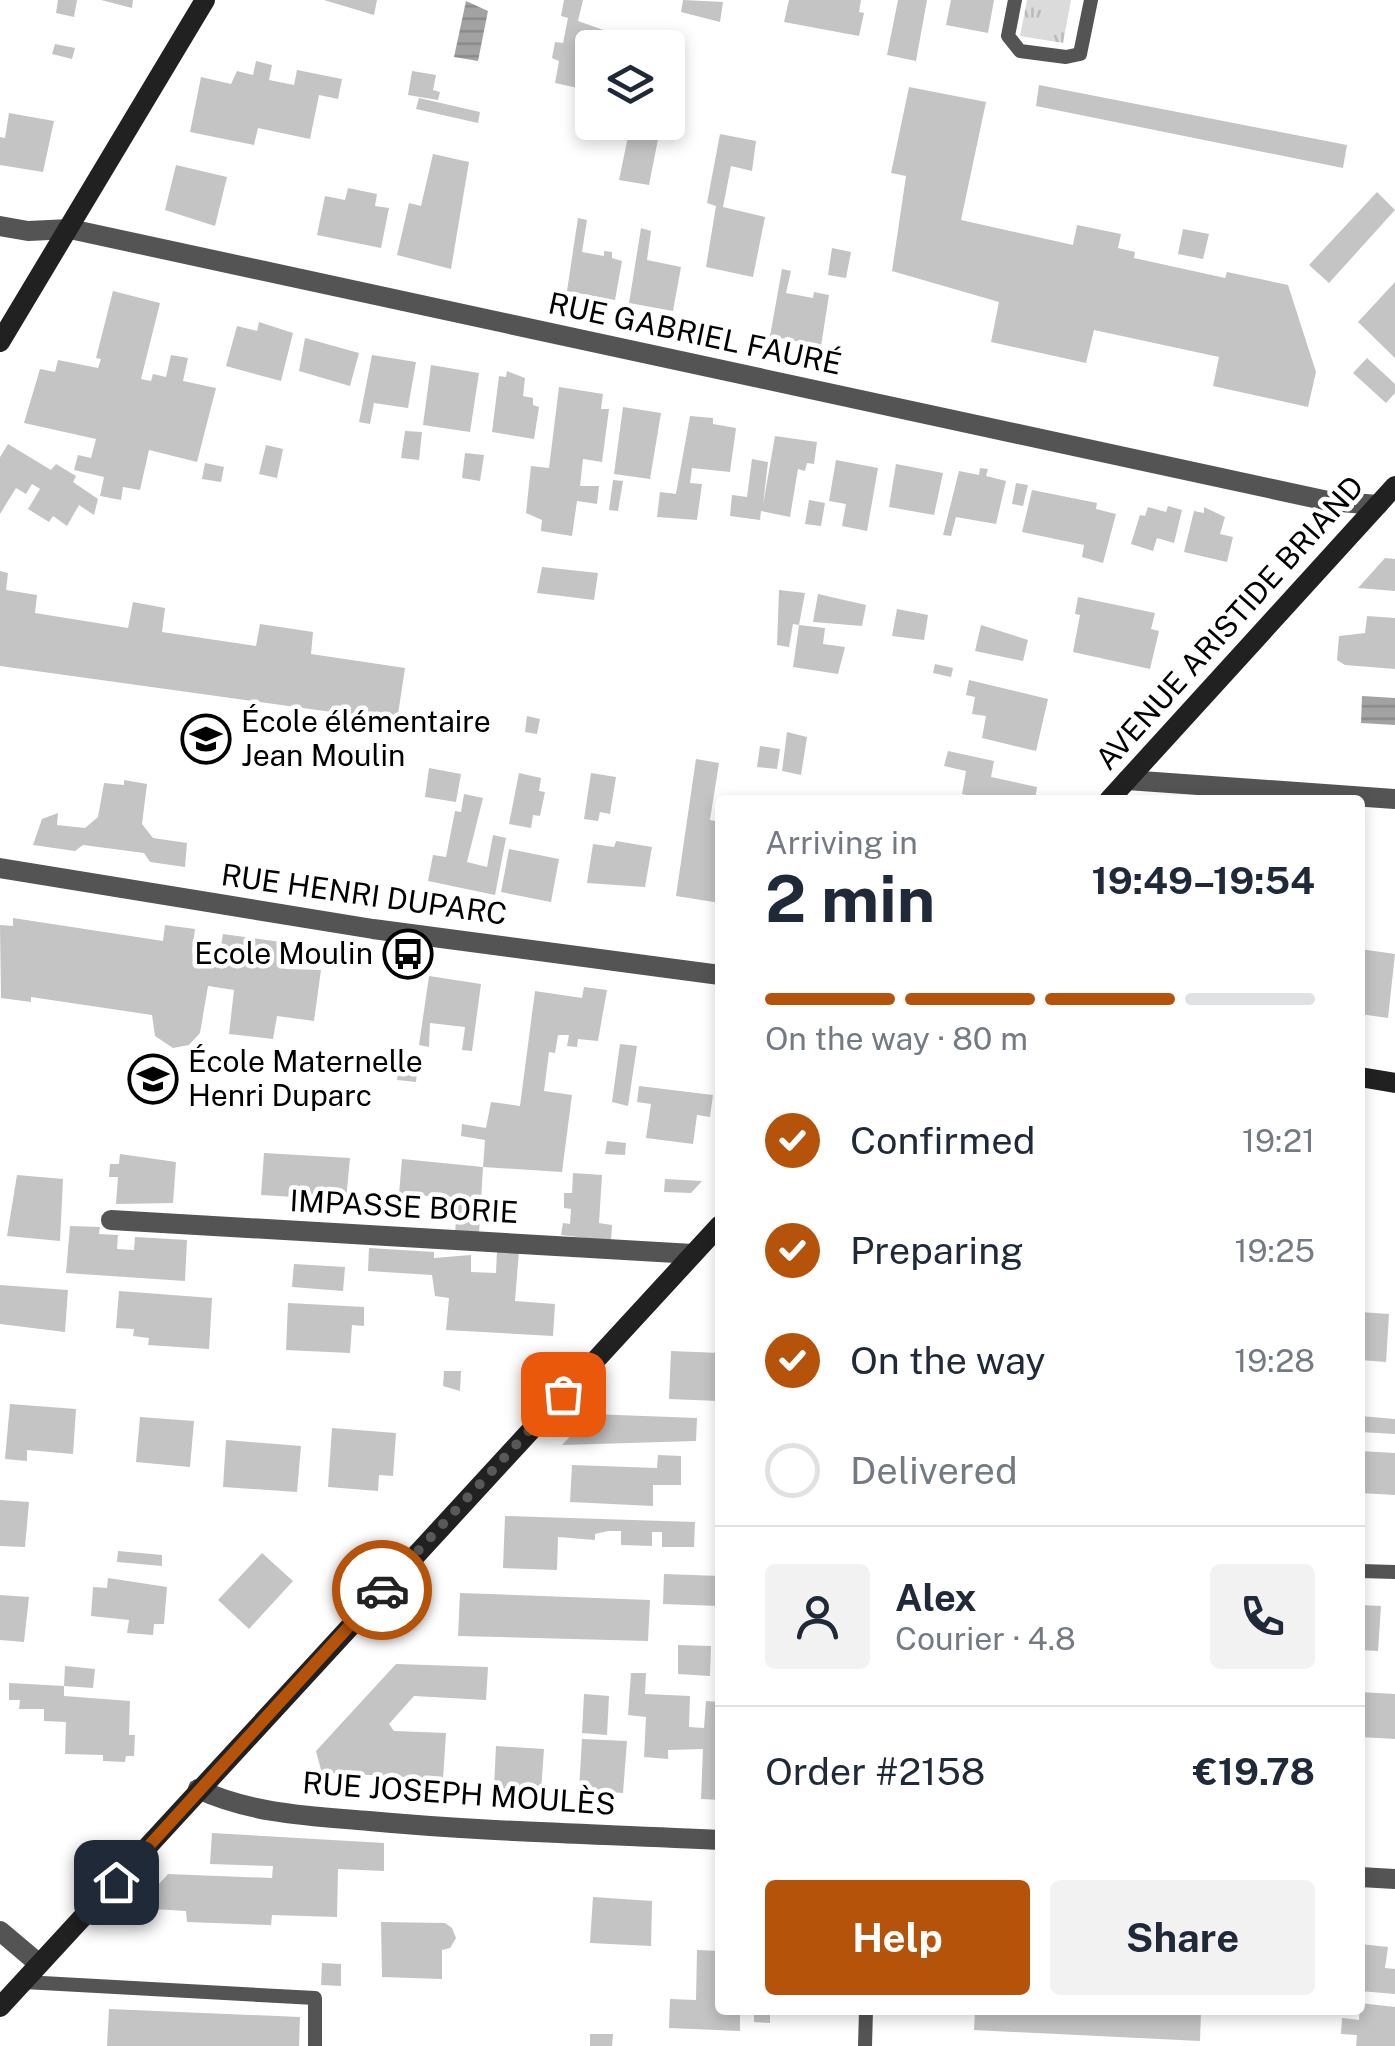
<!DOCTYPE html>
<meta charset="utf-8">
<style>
body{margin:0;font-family:"Public Sans",sans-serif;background:#f2f2f3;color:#1f2937;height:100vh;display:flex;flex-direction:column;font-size:38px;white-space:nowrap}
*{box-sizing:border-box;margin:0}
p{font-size:32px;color:#747a83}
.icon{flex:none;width:55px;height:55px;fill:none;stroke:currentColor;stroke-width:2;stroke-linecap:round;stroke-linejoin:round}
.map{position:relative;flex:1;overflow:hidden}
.details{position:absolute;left:715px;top:795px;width:650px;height:1220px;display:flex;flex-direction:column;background:#fff;border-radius:10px;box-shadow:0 5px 15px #0003}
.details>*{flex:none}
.fabs{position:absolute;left:575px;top:30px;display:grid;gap:20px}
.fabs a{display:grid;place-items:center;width:110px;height:110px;border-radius:10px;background:#fff;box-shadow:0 5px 15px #0003;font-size:50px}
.pin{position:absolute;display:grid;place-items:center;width:85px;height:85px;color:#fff;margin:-42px;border-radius:20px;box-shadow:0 5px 15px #0006}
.courier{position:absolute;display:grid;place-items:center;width:100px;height:100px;margin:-50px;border:8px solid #b45309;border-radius:50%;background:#fff;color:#222;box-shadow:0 2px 12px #0007}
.head em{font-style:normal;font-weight:700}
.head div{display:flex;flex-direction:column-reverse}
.head{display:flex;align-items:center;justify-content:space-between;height:170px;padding:0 50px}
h1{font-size:65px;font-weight:700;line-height:75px}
.bar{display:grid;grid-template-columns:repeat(4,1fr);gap:15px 10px;align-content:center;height:120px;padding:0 50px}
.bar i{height:12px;border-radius:8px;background:#e0e1e3}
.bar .active{background:#b45309}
.bar p{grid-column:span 4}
.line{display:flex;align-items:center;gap:25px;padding:0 50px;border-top:2px solid #e0e1e3}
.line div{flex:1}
.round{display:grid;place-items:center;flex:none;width:105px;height:105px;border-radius:10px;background:#f2f2f3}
ol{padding:0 50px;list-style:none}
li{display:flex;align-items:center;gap:30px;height:110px}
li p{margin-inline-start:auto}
li .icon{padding:10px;border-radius:50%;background:#b45309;color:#fff;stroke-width:4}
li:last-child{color:#747a83}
li i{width:55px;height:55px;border:5px solid #e0e1e3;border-radius:50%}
.cta{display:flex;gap:20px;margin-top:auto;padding:20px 50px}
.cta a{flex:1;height:115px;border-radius:10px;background:#b45309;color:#fff;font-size:40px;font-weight:700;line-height:115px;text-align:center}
.cta a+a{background:#f2f2f3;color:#1f2937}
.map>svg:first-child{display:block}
.grass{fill:url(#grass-tufts)}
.water{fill:url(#water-rules)}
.building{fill:#c4c4c4}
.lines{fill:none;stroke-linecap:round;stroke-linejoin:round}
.lane{stroke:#545454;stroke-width:14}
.street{stroke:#545454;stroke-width:20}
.secondary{stroke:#212121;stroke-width:20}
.done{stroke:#595959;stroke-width:10;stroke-dasharray:0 18}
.route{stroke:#b45309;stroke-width:12}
.labels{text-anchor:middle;stroke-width:9;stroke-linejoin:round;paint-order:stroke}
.street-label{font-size:30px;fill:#000;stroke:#fff}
.poi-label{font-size:30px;fill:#000;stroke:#fff;text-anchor:start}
</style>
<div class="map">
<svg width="1395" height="2046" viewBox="0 0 1395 2046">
<defs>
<pattern id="grass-tufts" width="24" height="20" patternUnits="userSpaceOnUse" patternTransform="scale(2.5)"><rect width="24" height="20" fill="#dbdbdb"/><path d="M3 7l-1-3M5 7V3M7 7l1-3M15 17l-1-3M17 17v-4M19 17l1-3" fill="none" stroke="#bababa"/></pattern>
<pattern id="water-rules" width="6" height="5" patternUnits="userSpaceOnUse" patternTransform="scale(2.5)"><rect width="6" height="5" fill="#a2a2a2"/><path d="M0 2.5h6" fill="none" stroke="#8a8a8a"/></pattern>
</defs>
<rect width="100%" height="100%" fill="#fff"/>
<path class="grass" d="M1027,0h44l-8,43 -43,-7z"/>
<path class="water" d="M466,1l22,10 -10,50 -24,-4z
M1362,696l33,2v27l-34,-2z"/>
<path class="building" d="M58,0h19l-3,17 -18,-4z
M101,0h32l-1,8z
M324,0h53l-3,15z
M564,0h19l-5,21 34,12 -3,15h-17v43l-37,-8 4,-22 -7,-3 3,-16 8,1 5,-25 -7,-2z
M683,0l40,2 -3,20 -39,-10z
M789,0h72l-2,12 5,1 -5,23 -75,-14z
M898,0h29l-11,61 -29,-6z
M951,0h43l-6,33 -42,-8z
M55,44l20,4 -3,11 -20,-5z
M256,61l16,4 -3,15 25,5 3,-15 45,9 -4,20 -19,-4 -9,44 -52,-11 -4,17 -64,-13 11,-55 30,7 6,-13 16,4z
M412,71l24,4 -3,15 7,2 -2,8 -30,-5z
M1039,85l308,60 -4,23 -307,-62z
M909,87l77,15 -25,118 112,25 4,-20 44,9 -3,14 17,4 -1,6 91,20 2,-6 61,13 28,87 -8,35 -95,-21 6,-29 -125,-27 -8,33 -95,-21 8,-40 -107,-31 14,-95 -15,-3z
M419,98l61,14 -2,11 -62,-14z
M9,113l45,8 -11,51 -43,-7v-28l5,1z
M631,122l30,2 -12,61 -30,-5z
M720,134l36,7 -4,30 -21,-5 -8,41 42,10 -12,60 -47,-10 10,-61 -9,-3z
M433,154l36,8 -18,107 -54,-14 12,-52 12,3z
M176,165l51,12 -12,49 -50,-16z
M348,188l29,6 -2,12 14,2 -8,40 -64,-13 8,-39 20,4z
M1377,192l18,18 -66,73 -20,-18z
M578,218l9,2 -5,32 22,4v-5l8,1v6l10,3 -7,39 -48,-9z
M641,228l10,3 -4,29 34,7 -8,44 -44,-8z
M1183,229l26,5 -6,25 -25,-5z
M832,248l19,4 -5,26 -18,-3z
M782,269l9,2 -5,22 27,5 1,-6 15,3 -8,51 -51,-10z
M1395,282v76l-37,-36z
M113,291l47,12 -19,76 10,2 2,-7 13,3 5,-22 17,3 -5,23 33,7 -19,74 -48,-12 -9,40 -17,-3 -2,13 -21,-4 4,-19 -30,-7 4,-15 13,3 5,-19 -72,-16 16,-54 15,3 3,-12 40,8 3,-9 -5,-1z
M259,322l34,11 -12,48 -55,-15 11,-40 20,5z
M305,338l54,15 -9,33 -51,-15z
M372,355l44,7 -8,46 -34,-5 -4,21 -11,-2z
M1367,358l28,26v9l-9,10 -33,-30z
M431,365l48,8 -9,59 -47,-7z
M507,371l18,7 -2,18 10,2v7l6,2 -5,32 -42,-7 7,-56 7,1z
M559,387l44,7 -2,15h8l-7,53 -19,-3 -3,27h19l-2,18 -20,-3 -5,35 -31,-5 1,-11 -16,-7 5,-47 18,2z
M623,407l38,6 -11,66 -36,-5z
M690,416l23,2v6l23,4 -6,44 -38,-4 -2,15 12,1 -5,36 -40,-3 3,-25 16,2z
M405,431l17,1 -3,28 -18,-2z
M775,436l42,6 -3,22 -7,-1 -2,8 -7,-2 -8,48 -29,-6 -1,9 -30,-4 2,-21 15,2 5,-38 16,3 -5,43z
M8,444l43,26 5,-6 20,12 -3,6 25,17 -4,16 -15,-10 -12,21 -14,-10 -4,6 -21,-13 12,-20 -8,-5 -6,10 -10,-6 -16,26v-57z
M266,445l17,4 -6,29 -18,-4z
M465,453l19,2 -4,26 -18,-3z
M836,460l42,8 -11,63 -25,-5 4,-22 -17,-3z
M205,463l19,4 -3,15 -19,-3z
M896,464l47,9 -9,42 -45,-8z
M980,468l8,1 -2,7 20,5 -10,43 -40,-7 -5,19 -8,-1 16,-64 20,4z
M613,480l10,1 -5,30 -9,-1z
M1016,483l12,2 -5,21 -11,-2z
M1032,490l65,13 -1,6 20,5 -13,49 -21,-6 2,-12 -62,-13z
M809,500l16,3 -4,23 -16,-2z
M1168,506l14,4 -8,33 -17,-5 -4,13 -22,-7 9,-29 5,1 3,-9 18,5z
M1204,507l21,10 -5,17 13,3 -6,25 -43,-10 10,-41 10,2z
M1385,558l10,1v32l-37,-3z
M542,567l56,6 -4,27 -57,-7z
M0,571l8,2 -2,17 31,5 -2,18 93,15 5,-26 32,6 -3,24 94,14 4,-22 53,8 -2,22 94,14 -8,53 -397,-55z
M779,590l26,3 -6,32 26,3 -2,16 22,3 -7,27 -45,-7 6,-42 -6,-1 -4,23 -12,-2z
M818,594l48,11 -4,21 -49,-4z
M1078,597l77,16 -4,16 8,2 -9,38 -77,-17 7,-37 -5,-1z
M897,609l31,6 -4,25 -32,-4z
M1367,616l28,2v51l-50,-4 -8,-5 2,-24 26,-3z
M981,625l47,15 -5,21 -48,-10z
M935,664l18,4 -2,9 -18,-4z
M969,680l79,19 -12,52 -54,-13 4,-22 -14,-2 3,-17 -9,-2z
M527,716l13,3 -3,15 -12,-2z
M787,732l20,5 -6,38 -19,-4z
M760,746l20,3 -3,20 -20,-2z
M948,751l46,10 -3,16 46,10 -2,13h-47l-26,-6 4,-23 -22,-5z
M696,759l23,4 -9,57 10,2v81l-44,-7z
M429,768l32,6 -5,28 -31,-5z
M519,773l22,5 -2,13 6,1 -5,24 -7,-1 -2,13 -22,-4z
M591,773l25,4 -6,37 -10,-2 -2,9 -14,-2z
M124,780l23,4 -5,40 11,14 34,5 -2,24 -35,-5 -6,-9 -61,-8 -8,6 -42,-6 9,-26 16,-6 -1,12 28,3 13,-11 6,-34 20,2z
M464,794l19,4 -16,64 20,5 6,-32 13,3 -11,57 -67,-14 5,-26 13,2 9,-46 6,1z
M616,841l36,6 -7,40 -58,-4 6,-39 21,3z
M509,849l50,10 -8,43 -50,-10z
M13,918l150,23 2,-16 30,4 -3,24 27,4 4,-23 65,9 -3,26 36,1 -7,51 -37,-5 -4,23 -44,-5 5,-44 -26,-4 -8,47 -11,12 -16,3 -18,-12 -3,-21 -121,-18v5l-30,-4 -1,-73 13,1z
M1360,949l35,5 -7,64 -28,-4z
M429,976l52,8 -9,67 -10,-1 3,-23 -35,-4 -1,24 -10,-2z
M584,987l23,3 -9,51 -20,-2 -1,8 -10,-1 2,-11h-11l-3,18 -6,-1 -5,39 28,4 -10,77 -79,-5 2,-27 -24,-4 1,-12 24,4 5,-26 29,4 15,-115 47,7z
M620,1044l17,2 -9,60 -16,-4z
M401,1053l18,3 -3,26 -19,-2z
M639,1086l74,9 -3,22 -13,-2 -4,29 -47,-6 5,-34 -14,-2z
M607,1141l19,2 -1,12 -20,-1z
M264,1153l86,5 -4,42 -85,-5z
M120,1154l56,8 -3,41 -57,1 2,-27h-9l1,-13h9z
M402,1159l81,8 -4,67 -24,-2 3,-34 -59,-4z
M573,1173l29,2 -3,48 13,2 -1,16 -50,-6 2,-12 7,1 1,-15 -7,-1v-15h8z
M17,1175l46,4 -3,62 -53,-5z
M665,1179l37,2 -11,12 -27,-1z
M70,1226l30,1 -1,7 19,1 -1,14 17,1 1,-13 52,3 -2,41 -119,-8z
M369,1248l65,4v6l37,-3v17l25,1 1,-23 22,1 -4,50 40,3 -2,32 -107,-6 3,-32 -14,-2 -3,-21 -64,-4z
M294,1264l51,3 -2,24 -51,-4z
M0,1285l68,5 -3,42 -65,-8z
M119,1291l93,7 -3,51 -61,-4 1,-7 -16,-2 1,-7 -18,-1z
M288,1303l76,4v19l-12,-1 -2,28 -64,-3z
M1360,1312l29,2 -3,48 -26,-2z
M671,1351l49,2 -2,48 -49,-2z
M444,1371h17l-1,20 -17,-5z
M10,1404l66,5 -3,45 -46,-4v11l-22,-2z
M591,1414l106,4 -1,23 -134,4z
M1360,1416l35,3v15l-35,-2z
M140,1417l54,4 -4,46 -54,-5z
M332,1428l64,5 -3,43 -14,-1 -1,16 -50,-4z
M226,1440l75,6 -4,46 -74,-5z
M1360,1451l35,2v42l-35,-2z
M658,1455l23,1v29h-28v21l-83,-4 2,-37 85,3z
M0,1500l29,2 -4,45 -25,-1z
M505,1516l190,6 -1,25h-32v-15h-10v14l-31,-1v-14h-13l-13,3v6l-37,-3 -1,33 -54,-2z
M118,1551l44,4v11l-45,-4z
M262,1553l31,28 -44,48 -31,-29z
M664,1574l56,2v30l-57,-2z
M108,1578l59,9 -3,37h-10l-1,11 -26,-2 2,-13 -38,-4 2,-29 14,1z
M460,1593l190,7 -2,41 -190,-5z
M0,1595l29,2 -5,45 -24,-2z
M1360,1605l21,1 -3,45 -18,-1z
M678,1645l33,1 -1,30 -32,-2z
M396,1664l92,3 -2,33 -72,-4 -25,28 5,7 52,2 -3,46 -110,-6 -1,9 -14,-2 3,-10 -5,-19z
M65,1666l30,3 -2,19 -29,-2v10l66,5 -1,34h6l-1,21h-8l-1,6 -22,-1v-6l-38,-1 1,-32 -22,-1v-12h-25l1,-9h-11v-17l55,3z
M631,1673h15l-1,21 45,2 -1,31 15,1 2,-27 14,1v98l-19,-1 2,-50 -35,1v9l-24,-2 2,-40 -18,-2z
M1360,1692l35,2v45l-35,-2z
M584,1694l25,2 -2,39 -25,-2z
M582,1739l45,2 -4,52 -44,-3z
M496,1746l48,3 -3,42 -47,-3z
M212,1833l172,10v28l-46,-2 -1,48 -65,-2 -1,10 -84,-3 -1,-11 -49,-3 31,-34 104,4 1,-12 -63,-2z
M593,1897l59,4 -1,45 -61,-3z
M381,1922l64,1 7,5 4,10 -6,10 -8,2v29l-60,-2z
M1360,1944l28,3 -3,21 10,1v25l-35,-3z
M697,1950l23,1v59h20v21l-71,-3 1,-29 26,1z
M322,1963l19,1v22l-20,-1z
M1360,2003l35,4v39h-39l1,-11 -16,-1 1,-16 17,2z
M109,2009l191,8 -1,29h-192z
M754,2010h16v13l-16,-1z
M975,2010h226l-1,31 -226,-11z
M590,2034h23l-1,12h-22z"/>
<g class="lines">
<path class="lane" d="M1015,0l-7,36 12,15 46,6 14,-3 11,-54
M1360,1571l35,1
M24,1982l291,16v48
M865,2046l1,-36"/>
<path class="street" d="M0,226l28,5 42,-2 1258,272 50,4
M1127,780l268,19
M0,868l373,61 347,46
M111,1220l582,34
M198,1789c54,25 112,27 171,32 117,11 234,13 351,19
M1360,1877l35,2
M0,1931l38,32"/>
<path class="secondary" d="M0,342l205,-342
M1109,800l286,-314
M1360,1077l35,6
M0,2007l720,-782"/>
</g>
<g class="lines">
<path class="done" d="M382,1590l181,-196"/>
<path class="route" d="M116,1882l266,-292"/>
</g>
<defs>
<g id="school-ring" transform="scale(2.5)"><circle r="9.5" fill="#fff" stroke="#000" stroke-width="1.5"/><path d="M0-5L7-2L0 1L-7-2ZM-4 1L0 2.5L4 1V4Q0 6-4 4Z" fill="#000"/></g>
<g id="bus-ring" transform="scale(2.5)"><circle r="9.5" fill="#fff" stroke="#000" stroke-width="1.5"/><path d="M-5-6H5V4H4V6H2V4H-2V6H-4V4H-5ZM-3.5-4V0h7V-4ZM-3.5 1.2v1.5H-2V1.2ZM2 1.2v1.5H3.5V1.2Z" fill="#000"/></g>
</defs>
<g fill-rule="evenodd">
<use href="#school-ring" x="206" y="739"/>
<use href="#bus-ring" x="408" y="954"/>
<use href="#school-ring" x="153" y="1079"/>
</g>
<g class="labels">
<g class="street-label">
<text transform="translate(695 334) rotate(12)" y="10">RUE GABRIEL FAURÉ</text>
<text transform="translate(1230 623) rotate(-48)" y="10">AVENUE ARISTIDE BRIAND</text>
<text transform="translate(364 895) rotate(8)" y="10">RUE HENRI DUPARC</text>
<text transform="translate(404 1207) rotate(3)" y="10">IMPASSE BORIE</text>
<text transform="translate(459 1794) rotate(4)" y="10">RUE JOSEPH MOULÈS</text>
</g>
<g class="poi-label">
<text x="241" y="732">École élémentaire<tspan x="241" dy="34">Jean Moulin</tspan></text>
<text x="373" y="964" text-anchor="end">Ecole Moulin</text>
<text x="188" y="1072">École Maternelle<tspan x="188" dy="34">Henri Duparc</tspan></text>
</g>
</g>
</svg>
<div class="fabs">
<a><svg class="icon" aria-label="layers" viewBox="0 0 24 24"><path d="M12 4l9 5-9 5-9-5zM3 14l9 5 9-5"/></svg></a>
</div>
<div class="pin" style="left:563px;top:1394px;background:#ea580c"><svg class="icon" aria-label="bag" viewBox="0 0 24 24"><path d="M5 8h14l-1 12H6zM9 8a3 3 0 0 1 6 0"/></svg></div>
<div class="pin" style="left:116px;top:1882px;background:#1f2937"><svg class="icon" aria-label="home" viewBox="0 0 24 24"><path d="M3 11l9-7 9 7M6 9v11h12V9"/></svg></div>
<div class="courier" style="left:382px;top:1590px"><svg class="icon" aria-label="car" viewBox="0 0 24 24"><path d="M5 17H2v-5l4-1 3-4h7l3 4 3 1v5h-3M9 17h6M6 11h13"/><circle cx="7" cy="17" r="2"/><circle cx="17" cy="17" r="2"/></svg></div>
<section class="details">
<div class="head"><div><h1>2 min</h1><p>Arriving in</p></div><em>19:49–19:54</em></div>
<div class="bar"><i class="active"></i><i class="active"></i><i class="active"></i><i></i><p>On the way · 80 m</p></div>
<ol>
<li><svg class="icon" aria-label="check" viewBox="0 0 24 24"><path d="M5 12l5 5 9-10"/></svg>Confirmed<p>19:21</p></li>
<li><svg class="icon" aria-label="check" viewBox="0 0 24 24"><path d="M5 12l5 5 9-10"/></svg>Preparing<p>19:25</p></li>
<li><svg class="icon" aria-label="check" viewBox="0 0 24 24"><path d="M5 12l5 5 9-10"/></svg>On the way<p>19:28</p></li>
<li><i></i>Delivered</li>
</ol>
<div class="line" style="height:180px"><a class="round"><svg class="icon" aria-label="person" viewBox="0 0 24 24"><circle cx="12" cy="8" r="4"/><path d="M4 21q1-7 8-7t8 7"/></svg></a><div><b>Alex</b><p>Courier · 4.8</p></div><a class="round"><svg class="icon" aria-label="phone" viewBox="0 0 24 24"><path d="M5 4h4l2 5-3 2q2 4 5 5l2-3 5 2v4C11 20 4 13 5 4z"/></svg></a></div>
<div class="line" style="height:130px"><div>Order #2158</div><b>€19.78</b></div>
<div class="cta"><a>Help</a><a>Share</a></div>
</section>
</div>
